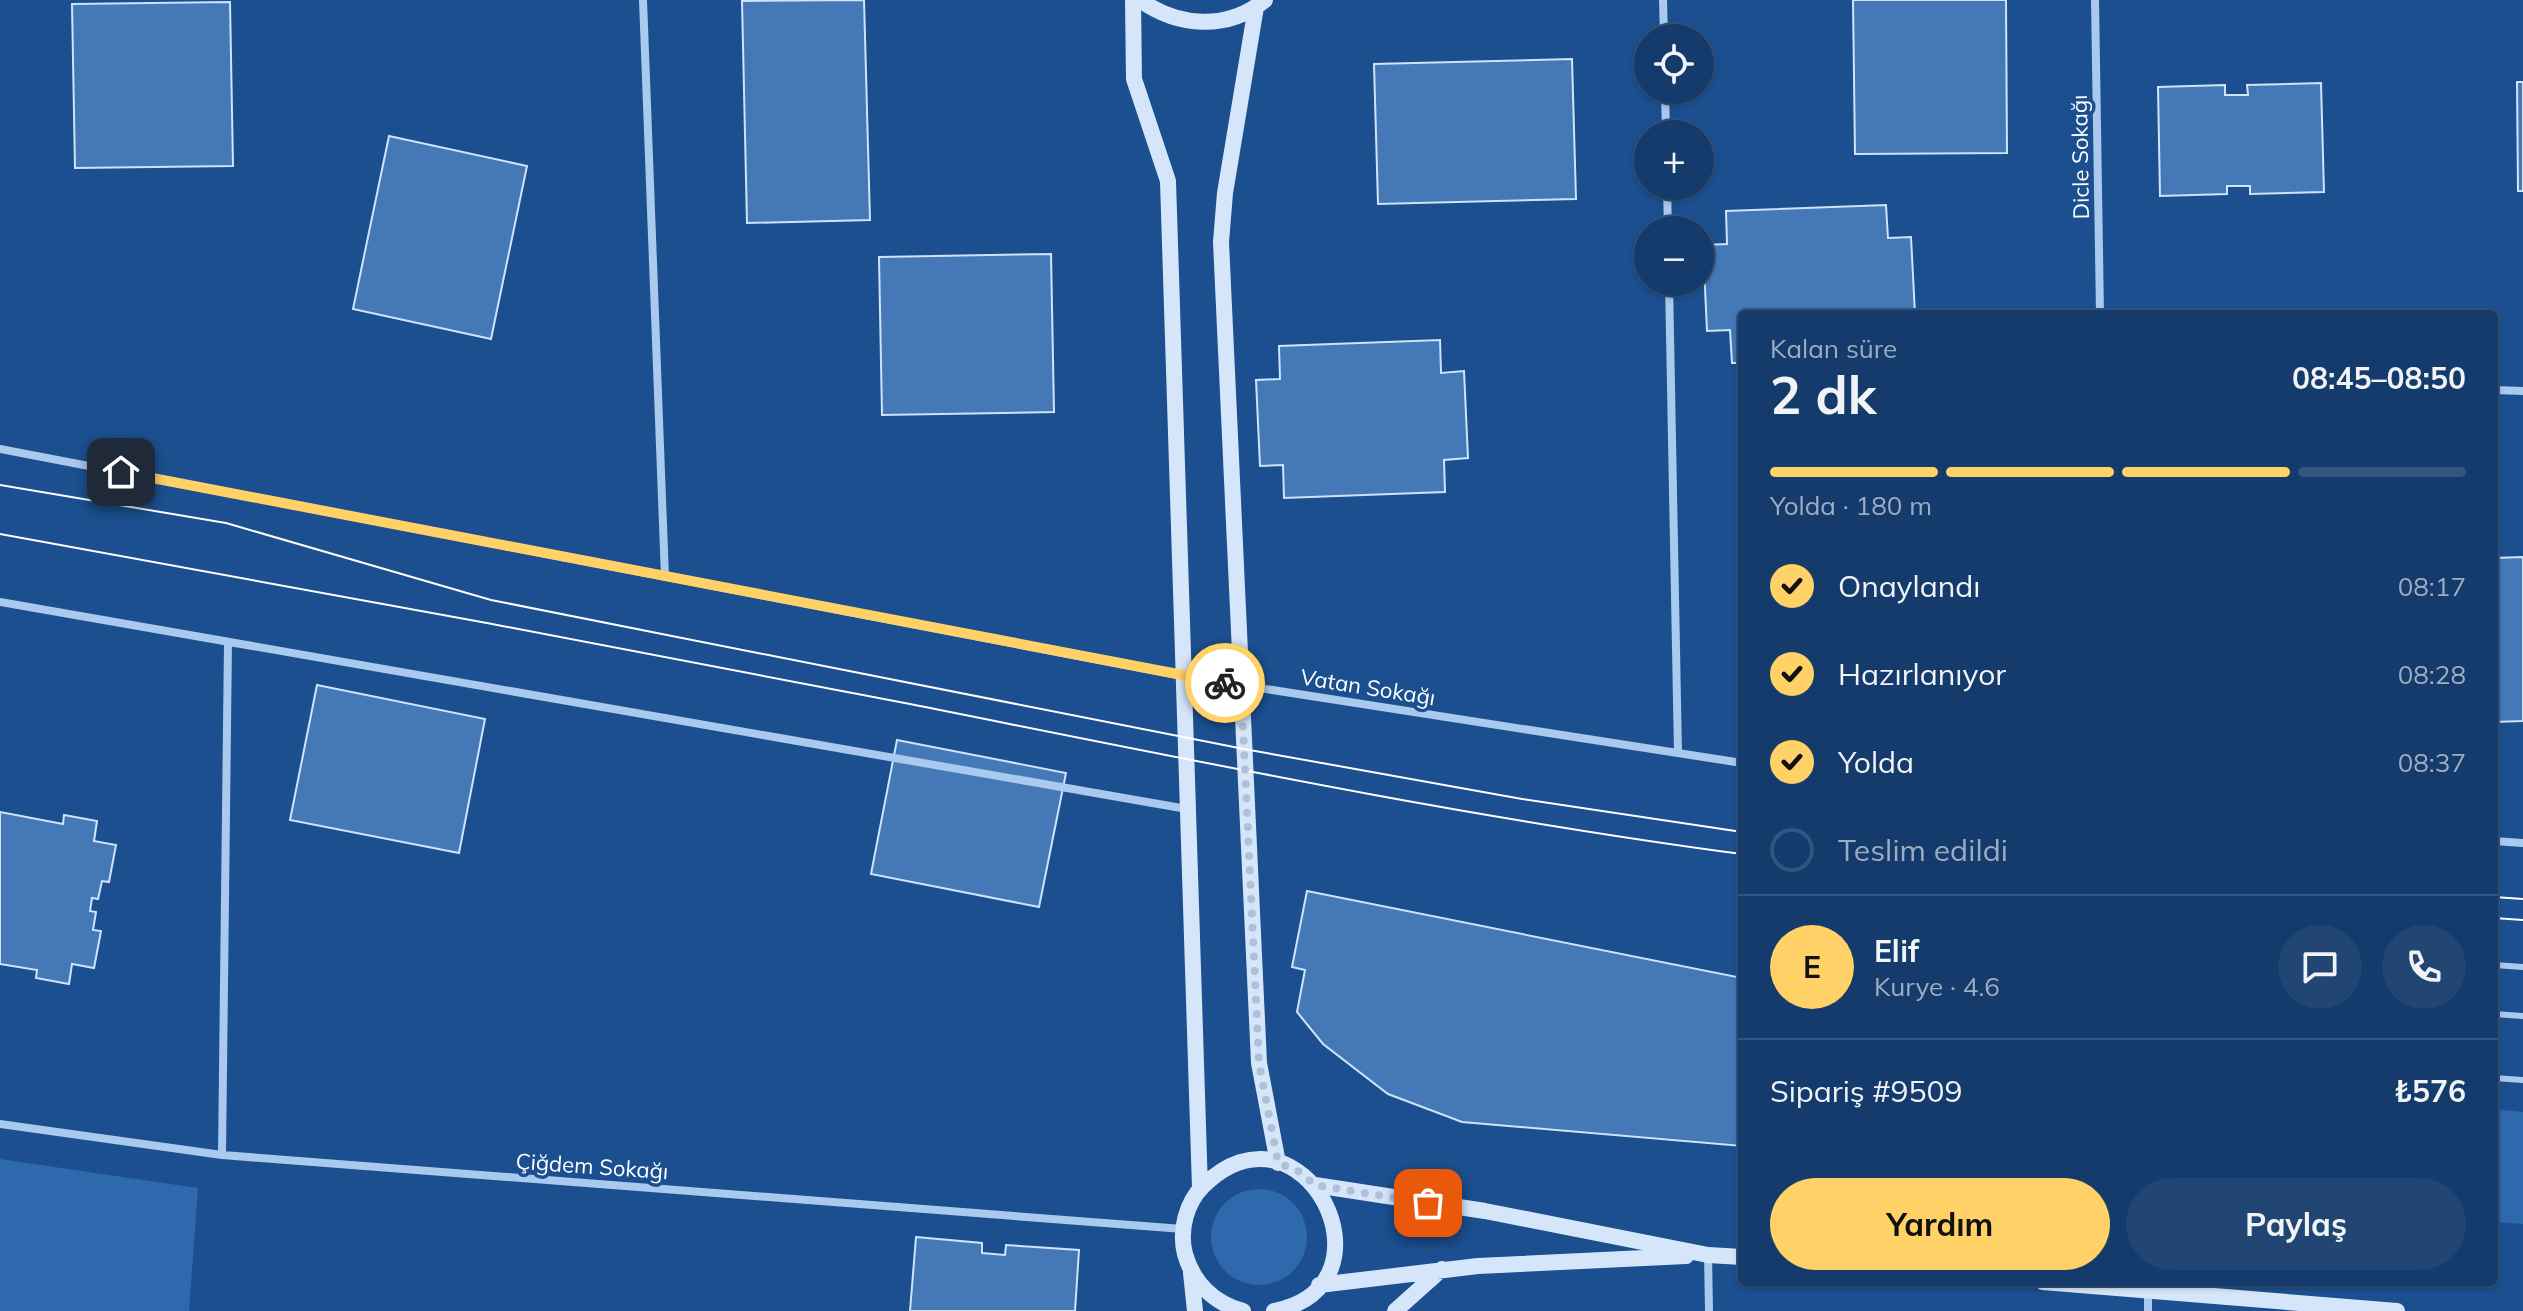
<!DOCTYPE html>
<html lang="tr">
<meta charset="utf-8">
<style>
body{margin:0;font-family:Mulish,sans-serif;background:#214673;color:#f1f3f6;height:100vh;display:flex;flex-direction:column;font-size:30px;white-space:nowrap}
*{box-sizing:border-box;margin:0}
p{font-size:26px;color:#9dadc1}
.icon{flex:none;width:44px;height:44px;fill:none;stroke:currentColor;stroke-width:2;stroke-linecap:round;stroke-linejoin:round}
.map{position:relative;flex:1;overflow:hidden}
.panel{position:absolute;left:1738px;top:310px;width:760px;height:976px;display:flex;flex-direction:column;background:#143b6b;border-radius:8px;box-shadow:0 2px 6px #0004,0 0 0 2px #33557e}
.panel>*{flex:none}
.tools{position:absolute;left:1634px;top:24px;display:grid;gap:16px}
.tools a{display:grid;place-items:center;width:80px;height:80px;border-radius:50%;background:#143b6b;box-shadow:0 2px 6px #0004,0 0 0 2px #33557e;font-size:40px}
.pin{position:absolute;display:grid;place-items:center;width:68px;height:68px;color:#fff;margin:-34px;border-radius:16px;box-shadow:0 4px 12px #0006}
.courier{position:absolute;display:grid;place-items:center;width:80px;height:80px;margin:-40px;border:6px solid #ffd166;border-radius:50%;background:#fff;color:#222;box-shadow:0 2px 10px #0007}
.overview em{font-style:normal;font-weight:700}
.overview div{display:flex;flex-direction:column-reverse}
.overview{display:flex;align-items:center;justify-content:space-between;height:136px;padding:0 32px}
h1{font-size:52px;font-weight:700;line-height:60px}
.bar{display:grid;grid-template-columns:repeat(4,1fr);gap:12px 8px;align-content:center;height:96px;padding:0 32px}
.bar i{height:10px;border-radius:6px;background:#33557e}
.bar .selected{background:#ffd166}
.bar p{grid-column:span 4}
.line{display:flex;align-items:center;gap:20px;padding:0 32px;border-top:2px solid #33557e}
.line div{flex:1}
.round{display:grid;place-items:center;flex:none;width:84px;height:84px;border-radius:42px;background:#214673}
ol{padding:0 32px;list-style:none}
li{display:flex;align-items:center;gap:24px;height:88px}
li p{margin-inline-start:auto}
li .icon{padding:8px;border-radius:50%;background:#ffd166;color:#111;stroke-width:4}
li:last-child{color:#9dadc1}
li i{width:44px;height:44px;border:4px solid #33557e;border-radius:50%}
.action{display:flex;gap:16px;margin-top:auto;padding:16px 32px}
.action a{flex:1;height:92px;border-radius:48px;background:#ffd166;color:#111;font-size:32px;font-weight:700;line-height:92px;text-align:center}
.action a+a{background:#214673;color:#f1f3f6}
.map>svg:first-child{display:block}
.green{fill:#2e69ad}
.building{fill:#4478b7;stroke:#cfe3fa;stroke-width:2}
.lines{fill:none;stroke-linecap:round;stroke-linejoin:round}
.lane{stroke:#a9c9ee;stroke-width:6}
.street{stroke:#a9c9ee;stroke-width:8}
.secondary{stroke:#d6e6fa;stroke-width:16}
.tram{stroke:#fff;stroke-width:2}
.done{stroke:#afc1d8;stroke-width:8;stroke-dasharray:0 14.4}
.route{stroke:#ffd166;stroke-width:10}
.labels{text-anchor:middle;stroke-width:7;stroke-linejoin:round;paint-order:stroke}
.street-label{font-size:22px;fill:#fff;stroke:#1b4f8f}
</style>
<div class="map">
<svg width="2523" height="1311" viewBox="0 0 2523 1311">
<rect width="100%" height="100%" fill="#1b4f8f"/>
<path class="green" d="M2494,1109l29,3v112l-29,-2z
M0,1159l198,29 -9,123h-189z
M1211 1237a48 48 0 1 1 96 0a48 48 0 1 1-96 0Z"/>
<path class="building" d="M864,0l6,220 -123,3 -5,-222z
M1853,0h153l1,153 -152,1z
M230,2l3,164 -158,2 -3,-164z
M1572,59l4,140 -198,5 -4,-140z
M2517,82h6v109h-5z
M2321,83l3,109 -74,2v-8h-23v8l-67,2 -2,-109 67,-2v10h23l-1,-10z
M389,136l138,30 -36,173 -138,-30z
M1886,205l2,33 23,-1 4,77h-173v49h-10l-2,-33 -23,1 -4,-86 24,-1 -1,-33z
M1051,254l3,158 -172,3 -3,-158z
M1440,340l1,33 23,-2 4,87 -24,2 1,32 -161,6 -1,-33 -23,1 -4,-86 24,-1 -1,-33z
M2523,557v164l-29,1v-164z
M317,685l168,34 -26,134 -169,-33z
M897,740l169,33 -27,134 -168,-33z
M0,812l63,12 1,-9 33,6 -3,20 22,4 -7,37 -7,-1 -4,18 -6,-1 -2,13 6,1 -3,18 8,1 -7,37 -22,-4 -3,20 -33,-6 1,-8 -37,-6z
M1307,891l435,87v168l-280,-24 -74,-28 -65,-50 -26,-32 8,-42 -13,-3z
M916,1237l66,6v10l23,2 1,-10 73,5 -4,61h-165z"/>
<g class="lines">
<path class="lane" d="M2494,965l29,2
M2494,1014l29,2
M2494,1078l29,2"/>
<path class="street" d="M643,0l22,577
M1663,0l1,38
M2095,0l5,314
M1665,90l1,44
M1667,186l1,44
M1669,282l9,471
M2494,390l29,1
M0,449l1182,227 560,87
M0,602l1187,207
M2494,841l29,2
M0,1124l222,31 961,74
M222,1155l6,-513
M1708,1255l1,56
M2148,1291v20"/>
<path class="secondary" d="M1133,0l1,79 34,102 32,1008
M1140,0c38,27 87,31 125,0
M1256,7l-31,186 -4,49 38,821 19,100
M1315,1185l170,26 223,44 34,2
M1191,1273l4,38
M2043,1282l354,29
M1319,1285l159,-19 208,-10
M1243,1311c-29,-8 -50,-28 -58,-57 -6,-23 1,-51 18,-68 100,-98 200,100 71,125
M1395,1311l47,-42"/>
<path class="tram" d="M0,485l226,38 265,77 186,37 567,112 278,50 220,33
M0,534c304,54 607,111 910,170 276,55 553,113 832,150
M2494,897l29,2
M2494,918l29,2"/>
</g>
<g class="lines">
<path class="done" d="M1225,683l16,2 18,378 19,100 20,8 17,14 113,18"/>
<path class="route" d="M121,472l1104,211"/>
</g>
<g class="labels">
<g class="street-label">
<text transform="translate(2080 157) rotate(-91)" y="8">Dicle Sokağı</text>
<text transform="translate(1368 687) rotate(9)" y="8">Vatan Sokağı</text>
<text transform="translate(592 1166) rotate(4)" y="8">Çiğdem Sokağı</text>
</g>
</g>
</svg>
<div class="tools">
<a><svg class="icon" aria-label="locate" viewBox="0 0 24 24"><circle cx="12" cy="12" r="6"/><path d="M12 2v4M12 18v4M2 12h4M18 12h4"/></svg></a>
<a>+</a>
<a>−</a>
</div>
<div class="pin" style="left:1428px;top:1203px;background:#ea580c"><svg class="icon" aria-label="bag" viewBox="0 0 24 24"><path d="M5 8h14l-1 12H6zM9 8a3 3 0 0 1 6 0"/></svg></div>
<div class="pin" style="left:121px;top:472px;background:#1f2937"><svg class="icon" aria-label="home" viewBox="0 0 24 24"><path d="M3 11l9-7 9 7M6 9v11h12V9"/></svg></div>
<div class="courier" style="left:1225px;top:683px"><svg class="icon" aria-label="bike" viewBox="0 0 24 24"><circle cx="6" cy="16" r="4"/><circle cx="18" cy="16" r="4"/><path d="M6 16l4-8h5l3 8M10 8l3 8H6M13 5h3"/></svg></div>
<section class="panel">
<div class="overview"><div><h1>2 dk</h1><p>Kalan süre</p></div><em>08:45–08:50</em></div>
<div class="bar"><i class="selected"></i><i class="selected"></i><i class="selected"></i><i></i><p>Yolda · 180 m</p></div>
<ol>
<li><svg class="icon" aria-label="check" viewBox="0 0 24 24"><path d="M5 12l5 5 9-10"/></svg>Onaylandı<p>08:17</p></li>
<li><svg class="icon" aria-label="check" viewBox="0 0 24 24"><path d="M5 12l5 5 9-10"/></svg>Hazırlanıyor<p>08:28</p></li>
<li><svg class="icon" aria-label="check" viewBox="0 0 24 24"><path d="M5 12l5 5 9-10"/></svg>Yolda<p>08:37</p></li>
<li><i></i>Teslim edildi</li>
</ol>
<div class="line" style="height:144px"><b class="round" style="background:#ffd166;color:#111">E</b><div><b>Elif</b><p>Kurye · 4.6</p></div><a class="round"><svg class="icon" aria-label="chat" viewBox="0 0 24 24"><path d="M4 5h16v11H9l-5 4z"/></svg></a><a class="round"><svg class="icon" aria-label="phone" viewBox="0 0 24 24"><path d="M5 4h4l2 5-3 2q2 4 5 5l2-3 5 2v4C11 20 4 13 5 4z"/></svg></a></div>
<div class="line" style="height:104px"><div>Sipariş #9509</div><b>₺576</b></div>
<div class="action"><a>Yardım</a><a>Paylaş</a></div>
</section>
</div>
